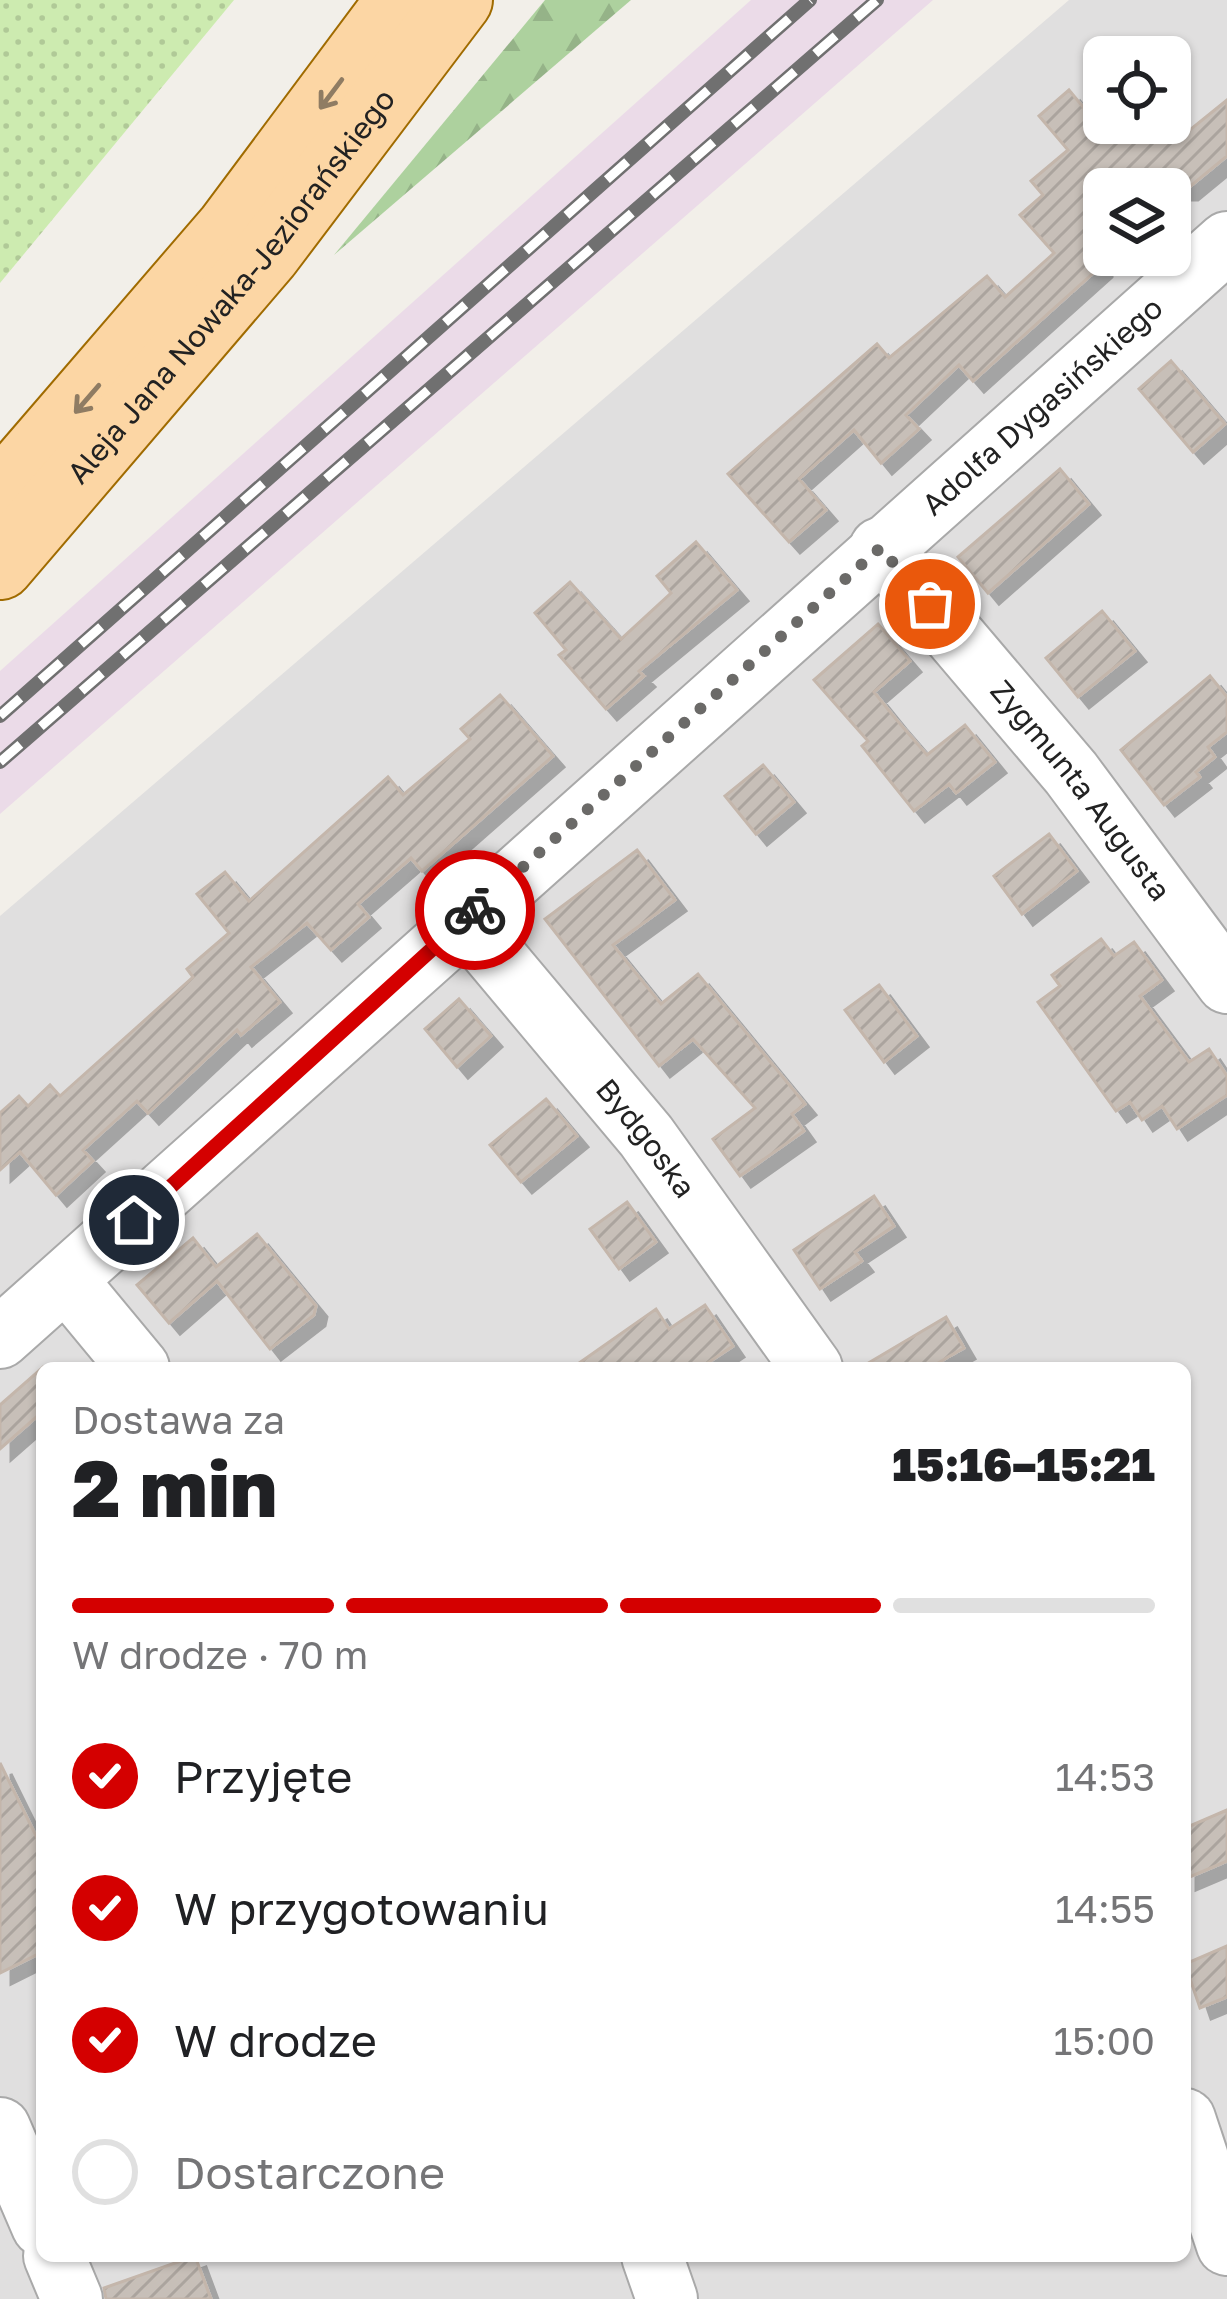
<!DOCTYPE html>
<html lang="pl">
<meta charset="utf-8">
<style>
body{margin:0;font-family:"Golos Text",sans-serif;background:#f2f2f2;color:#202124;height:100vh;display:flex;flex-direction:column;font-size:45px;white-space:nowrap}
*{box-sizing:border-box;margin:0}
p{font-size:39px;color:#757577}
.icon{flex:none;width:66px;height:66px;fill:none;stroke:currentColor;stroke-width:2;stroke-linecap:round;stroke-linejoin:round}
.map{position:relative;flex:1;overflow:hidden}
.side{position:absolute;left:36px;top:1362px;width:1155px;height:900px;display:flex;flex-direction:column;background:#fff;border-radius:18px;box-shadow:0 3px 9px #0004}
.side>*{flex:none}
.fabs{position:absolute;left:1083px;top:36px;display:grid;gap:24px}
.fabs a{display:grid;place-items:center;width:108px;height:108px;border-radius:18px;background:#fff;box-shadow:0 3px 9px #0004;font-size:60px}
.pin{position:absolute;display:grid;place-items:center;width:102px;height:102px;color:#fff;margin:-51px;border:6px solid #fff;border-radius:50%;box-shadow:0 3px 12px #0007}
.courier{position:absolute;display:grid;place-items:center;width:120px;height:120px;margin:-60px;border:9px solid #d40000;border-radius:50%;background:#fff;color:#222;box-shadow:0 3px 15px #0007}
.overview em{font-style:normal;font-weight:800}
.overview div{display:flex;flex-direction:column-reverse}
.overview{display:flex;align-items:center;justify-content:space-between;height:204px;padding:0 36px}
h1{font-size:78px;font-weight:800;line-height:90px}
.bar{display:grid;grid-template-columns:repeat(4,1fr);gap:18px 12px;align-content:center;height:144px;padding:0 36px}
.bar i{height:15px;border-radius:9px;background:#e0e0e0}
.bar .current{background:#d40000}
.bar p{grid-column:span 4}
ol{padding:0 36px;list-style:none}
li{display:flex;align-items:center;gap:36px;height:132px}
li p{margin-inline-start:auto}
li .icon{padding:12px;border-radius:50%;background:#d40000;color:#fff;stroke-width:4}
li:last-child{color:#757577}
li i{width:66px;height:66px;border:6px solid #e0e0e0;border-radius:50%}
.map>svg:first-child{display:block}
.residential{fill:#e0dfdf;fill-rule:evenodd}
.railway{fill:#ebdbe8}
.forest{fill:url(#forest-firs)}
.garden{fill:url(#garden-dots)}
.building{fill:url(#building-hatch);stroke:#c4b6ab;stroke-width:3;filter:url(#shadow)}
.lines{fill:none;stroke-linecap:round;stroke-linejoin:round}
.minor-casing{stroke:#a9a9a9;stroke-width:64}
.major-casing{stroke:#a06b00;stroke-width:70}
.minor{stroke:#fff;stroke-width:60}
.major{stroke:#fcd6a4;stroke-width:66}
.rail-casing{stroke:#707070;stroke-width:14}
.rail{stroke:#fff;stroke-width:9;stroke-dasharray:27;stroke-linecap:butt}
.oneway{stroke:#8f7c63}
.done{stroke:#6b6a68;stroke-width:12;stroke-dasharray:0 21.6}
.route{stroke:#d40000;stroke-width:15}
.labels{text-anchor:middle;stroke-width:9;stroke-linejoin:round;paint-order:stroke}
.street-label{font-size:30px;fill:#222;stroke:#fff}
</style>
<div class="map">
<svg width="1227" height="2299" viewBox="0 0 1227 2299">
<defs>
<pattern id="forest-firs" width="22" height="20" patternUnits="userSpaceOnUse" patternTransform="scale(3)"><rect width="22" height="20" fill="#add19e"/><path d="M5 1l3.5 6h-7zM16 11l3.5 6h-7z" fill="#95b388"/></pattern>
<pattern id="garden-dots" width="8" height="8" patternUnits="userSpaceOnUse" patternTransform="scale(3)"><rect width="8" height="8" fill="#cdebb0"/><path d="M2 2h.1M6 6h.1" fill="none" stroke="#b0c997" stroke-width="1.8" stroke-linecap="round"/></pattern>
<pattern id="building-hatch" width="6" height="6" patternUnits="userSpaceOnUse" patternTransform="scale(3)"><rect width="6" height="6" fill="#c7bfb8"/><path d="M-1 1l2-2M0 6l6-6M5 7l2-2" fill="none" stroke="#aba49e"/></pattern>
<filter id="shadow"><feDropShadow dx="11" dy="11" stdDeviation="0" flood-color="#0004"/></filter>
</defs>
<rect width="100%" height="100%" fill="#f2efe9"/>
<path class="residential" d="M1069,0h158v2299h-1227v-1383zM1104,57h66v66h-66zM1104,189h66v66h-66zM42,1368h1143v888h-1143z"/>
<path class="railway" d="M751,0h182l-933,814v-143z"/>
<path class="forest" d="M545,0h86l-297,255z"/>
<path class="garden" d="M0,0h234l-234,283z"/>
<path class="building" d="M1069,90l42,51 22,-18h35l12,15 47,-38v56l-40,33h-83l-3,77 -128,115 -14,-16 -53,50 13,14 -38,34 -27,-33 -55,49 27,31 -37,32 -61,-68 149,-130 12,14 98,-82 18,21 49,-44 -34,-38 23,-20 -12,-14 37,-31 -29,-34z
M1171,361l54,63 -32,28 -54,-63z
M1060,469l29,35 -101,89 -30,-36z
M696,542l41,48 -98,81 5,5 -38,33 -47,-54 7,-5 -31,-37 35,-31 51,57 50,-46 -14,-17z
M1102,611l33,40 -57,46 -32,-39z
M878,624l32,37 -36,31 21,26 32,37 38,-30 30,37 -39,31 -7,-9 -35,27 -52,-65 6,-5 -54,-61z
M1210,676l17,21v35l-19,15 7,10 -19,15 4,5 -36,28 -43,-55z
M500,695l53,61 -131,115 -11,-13 -53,46 11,13 -38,33 -24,-27 -56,44 29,35 -39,33 -4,-5 -89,83 -11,-12 -54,49 10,11 -37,34 -36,-43 -20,18v-57l19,-17 9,10 22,-21 10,11 133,-119 -6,-8 42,-36 -32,-39 28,-22 24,29 139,-124 15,18 67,-56 -9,-10z
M763,765l31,37 -38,32 -31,-38z
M1049,834l28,37 -55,43 -28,-38z
M637,850l38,50 -62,45 48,59 37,-30 107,130 -13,10 12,17 -64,45 -27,-37 42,-31 -62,-69 -34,27 -114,-147z
M1101,939l13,17 20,-14 28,38 -22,16 49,66 20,-13 18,27v19l-50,34 -15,-23 -20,14 -12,-18 -14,9 -78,-109 22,-16 -8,-11z
M879,985l38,51 -33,26 -39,-52z
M459,999l32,37 -34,31 -32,-38z
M546,1099l31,37 -56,46 -31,-37z
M874,1196l20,30 -39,26 7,9 -42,28 -26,-39z
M627,1202l29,40 -37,27 -29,-40z
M257,1234l59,72 -2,9 -44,34 -53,-68 -48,42 -32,-38 56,-47 23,29z
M705,1305l28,41 -33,22h-128l84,-59 13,20z
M946,1317l18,31 -16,9 -18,11h-70z
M42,1368v44l-42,37v-44z
M0,1763l42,85v104l-42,21z
M1227,1810v51l-42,18v-51z
M1227,1946v51l-27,11 -15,-44z
M195,2256l16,43h-105l-2,-11z"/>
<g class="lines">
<g class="minor-casing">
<g id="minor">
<path id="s1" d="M880,548l191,225 156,210"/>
<path id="s2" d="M464,919l182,217 166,232"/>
<path d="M67,1281l72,87"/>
<path id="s3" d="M0,1338l1227,-1096"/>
<path d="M1185,2119l42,126"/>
<path d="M0,2128l42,98"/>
<path d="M54,2256l18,43"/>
<path d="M652,2256l15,43"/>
</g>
</g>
<g class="major-casing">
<g id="major">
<path d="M0,495l230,-267 170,-228"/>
<path id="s4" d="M0,566l267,-312 192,-254"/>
</g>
</g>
<use href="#minor" class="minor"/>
<use href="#major" class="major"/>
<g class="rail-casing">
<path id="rail" d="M0,716l810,-716
M0,762l877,-762"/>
</g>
<use href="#rail" class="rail"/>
</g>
<defs><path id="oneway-shaft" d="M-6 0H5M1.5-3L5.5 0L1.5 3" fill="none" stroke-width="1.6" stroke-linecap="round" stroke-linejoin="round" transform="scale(3)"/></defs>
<g class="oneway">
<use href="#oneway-shaft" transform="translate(331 94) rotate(127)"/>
<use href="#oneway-shaft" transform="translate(87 399) rotate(131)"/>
</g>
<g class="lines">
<path class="done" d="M475,910l405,-362 50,56"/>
<path class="route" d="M134,1220l341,-310"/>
</g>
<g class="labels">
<g class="street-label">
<text dy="10" stroke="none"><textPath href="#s4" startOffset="363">Aleja Jana Nowaka-Jeziorańskiego</textPath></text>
<text dy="10" stroke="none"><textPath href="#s3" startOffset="1398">Adolfa Dygasińskiego</textPath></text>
<text dy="10" stroke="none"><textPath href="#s1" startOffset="315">Zygmunta Augusta</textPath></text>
<text dy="10" stroke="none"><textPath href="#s2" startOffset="285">Bydgoska</textPath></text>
</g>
</g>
</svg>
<div class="fabs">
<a><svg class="icon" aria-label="locate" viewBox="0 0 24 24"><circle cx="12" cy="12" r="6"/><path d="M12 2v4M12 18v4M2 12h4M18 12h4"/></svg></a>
<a><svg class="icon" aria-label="layers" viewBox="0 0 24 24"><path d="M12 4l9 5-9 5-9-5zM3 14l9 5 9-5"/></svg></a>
</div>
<div class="pin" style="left:930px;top:604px;background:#ea580c"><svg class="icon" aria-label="bag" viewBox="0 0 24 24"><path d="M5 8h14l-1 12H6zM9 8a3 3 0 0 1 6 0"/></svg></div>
<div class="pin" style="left:134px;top:1220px;background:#1f2937"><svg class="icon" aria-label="home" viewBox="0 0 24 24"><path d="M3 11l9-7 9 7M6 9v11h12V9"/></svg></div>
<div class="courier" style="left:475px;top:910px"><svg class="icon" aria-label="bike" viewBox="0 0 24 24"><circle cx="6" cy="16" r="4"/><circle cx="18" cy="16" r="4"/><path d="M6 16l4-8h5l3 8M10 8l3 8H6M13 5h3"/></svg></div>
<section class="side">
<div class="overview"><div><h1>2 min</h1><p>Dostawa za</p></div><em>15:16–15:21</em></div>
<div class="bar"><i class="current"></i><i class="current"></i><i class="current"></i><i></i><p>W drodze · 70 m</p></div>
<ol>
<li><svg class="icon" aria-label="check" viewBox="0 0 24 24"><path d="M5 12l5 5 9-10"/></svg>Przyjęte<p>14:53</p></li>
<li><svg class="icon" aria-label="check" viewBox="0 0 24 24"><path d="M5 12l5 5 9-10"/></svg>W przygotowaniu<p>14:55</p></li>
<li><svg class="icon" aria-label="check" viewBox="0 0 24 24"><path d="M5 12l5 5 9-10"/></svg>W drodze<p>15:00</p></li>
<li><i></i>Dostarczone</li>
</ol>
</section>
</div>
